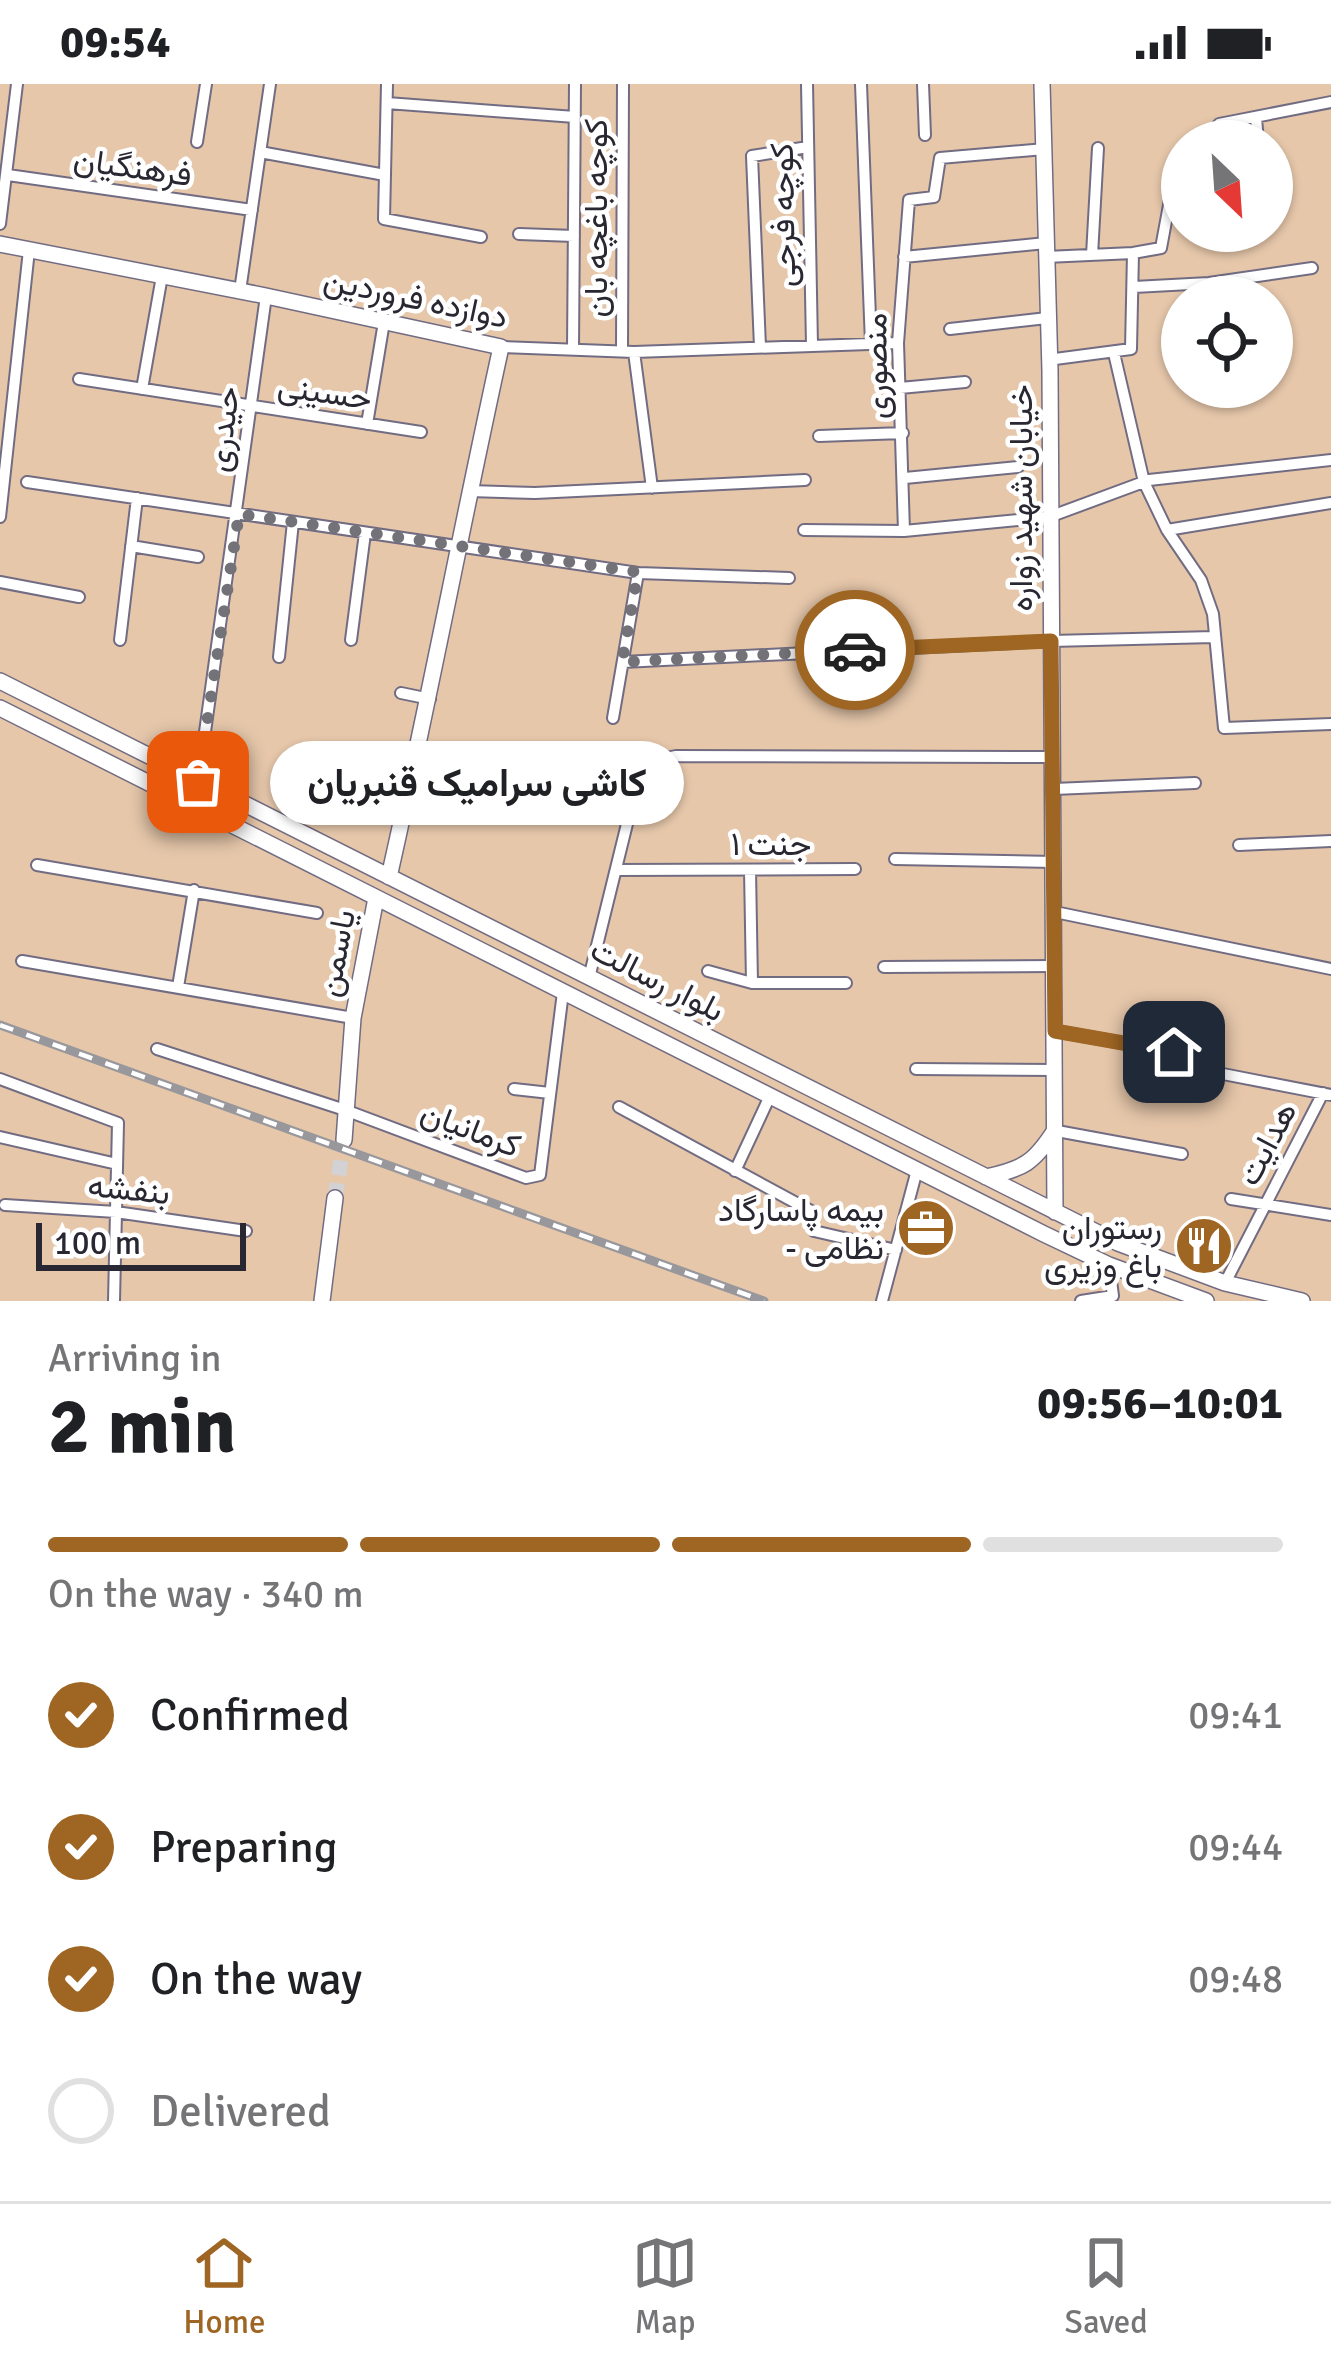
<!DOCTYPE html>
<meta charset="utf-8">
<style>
body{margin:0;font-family:Signika,Vazirmatn,sans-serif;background:#f2f2f2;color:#202124;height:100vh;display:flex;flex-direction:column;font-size:45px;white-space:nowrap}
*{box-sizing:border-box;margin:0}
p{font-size:39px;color:#757577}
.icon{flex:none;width:66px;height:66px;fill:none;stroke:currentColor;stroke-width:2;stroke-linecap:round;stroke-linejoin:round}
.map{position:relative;height:1217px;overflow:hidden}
.sheet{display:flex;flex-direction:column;background:#fff;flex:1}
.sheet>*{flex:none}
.needle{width:78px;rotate:155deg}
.tools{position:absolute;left:1161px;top:36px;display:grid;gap:24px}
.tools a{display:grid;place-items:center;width:132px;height:132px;border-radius:50%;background:#fff;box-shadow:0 3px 9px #0004;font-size:60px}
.scale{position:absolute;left:36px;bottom:30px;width:210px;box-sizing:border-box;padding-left:12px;border:6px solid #292731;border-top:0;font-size:33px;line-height:42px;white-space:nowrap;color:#292731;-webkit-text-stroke:9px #fff;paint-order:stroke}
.pin{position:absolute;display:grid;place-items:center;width:102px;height:102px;color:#fff;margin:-51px;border-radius:24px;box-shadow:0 6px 18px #0006}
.courier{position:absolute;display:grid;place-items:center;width:120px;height:120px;margin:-60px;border:9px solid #9e6523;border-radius:50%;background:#fff;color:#222;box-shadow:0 3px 15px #0007}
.bubble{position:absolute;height:84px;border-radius:42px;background:#fff;box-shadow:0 3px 9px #0004;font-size:39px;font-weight:700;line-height:84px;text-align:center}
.summary em{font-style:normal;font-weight:700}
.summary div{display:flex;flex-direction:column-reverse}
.summary{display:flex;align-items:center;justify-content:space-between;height:204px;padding:0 48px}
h1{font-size:78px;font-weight:700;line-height:90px}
.bar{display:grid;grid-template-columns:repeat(4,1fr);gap:18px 12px;align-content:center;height:144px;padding:0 48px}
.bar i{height:15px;border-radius:9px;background:#e0e0e0}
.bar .current{background:#9e6523}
.bar p{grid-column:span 4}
ol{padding:0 48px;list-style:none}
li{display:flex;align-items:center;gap:36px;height:132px}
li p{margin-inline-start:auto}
li .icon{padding:12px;border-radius:50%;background:#9e6523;color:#fff;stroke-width:4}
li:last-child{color:#757577}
li i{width:66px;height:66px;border:6px solid #e0e0e0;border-radius:50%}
.status{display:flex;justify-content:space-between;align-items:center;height:84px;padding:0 60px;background:#fff;direction:ltr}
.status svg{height:33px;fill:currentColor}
.menu{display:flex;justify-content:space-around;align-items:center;height:168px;border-top:3px solid #e0e0e0;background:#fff;font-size:33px;color:#757577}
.menu a{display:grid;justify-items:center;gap:6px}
.menu .current{color:#9e6523}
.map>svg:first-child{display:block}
.green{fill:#e6c7aa;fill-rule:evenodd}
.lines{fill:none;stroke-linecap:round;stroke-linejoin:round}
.secondary-tunnel{stroke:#d2d1d3;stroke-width:15;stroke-dasharray:15 8;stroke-linecap:butt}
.street-casing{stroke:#726c83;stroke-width:14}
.secondary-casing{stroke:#726c83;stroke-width:18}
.street{stroke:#fff;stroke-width:10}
.secondary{stroke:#fff;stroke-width:15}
.rail-casing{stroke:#98979c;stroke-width:9}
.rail{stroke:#fff;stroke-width:4.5;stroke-dasharray:14;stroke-linecap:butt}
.done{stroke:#737278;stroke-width:12;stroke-dasharray:0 21.6}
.route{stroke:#9e6523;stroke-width:15}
.labels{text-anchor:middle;stroke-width:9;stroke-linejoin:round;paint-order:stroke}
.street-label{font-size:33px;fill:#292731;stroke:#fff}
.poi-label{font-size:33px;fill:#292731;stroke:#fff;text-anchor:end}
</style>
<div class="status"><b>09:54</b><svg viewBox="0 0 49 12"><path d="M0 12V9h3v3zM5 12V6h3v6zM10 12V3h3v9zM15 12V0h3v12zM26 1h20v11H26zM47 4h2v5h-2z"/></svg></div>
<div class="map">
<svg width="1331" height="1217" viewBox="0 0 1331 1217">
<rect width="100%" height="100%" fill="#fcfcfc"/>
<path class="green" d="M0,0h1331v1217h-1331zM1182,57h90v90h-90zM1182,213h90v90h-90z"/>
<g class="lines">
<path class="secondary-tunnel" d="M335,1114l9,-58"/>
<g class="street-casing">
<path id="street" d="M387,0l-3,135 97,18
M807,0l5,261
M861,0l10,260
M923,0l2,51
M387,19l188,14
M1256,34l2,23
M1209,57l10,-17 112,-22
M197,58l9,-58
M260,68l125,23
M8,91l244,35
M1272,99l7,-1
M0,140l17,-140
M519,150l55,2
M1092,171l6,-107
M904,173l142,-14
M1046,173l87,-4 28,-5 16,-86 5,-6
M1134,203l75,-4 103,-15
M240,207l30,-207
M950,245l97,-11
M501,263l133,5 264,-9
M760,263l-8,-191 56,-9
M573,266l2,-266
M622,267l1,-267
M634,268l18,136
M1114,269l30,129 23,48 34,50 12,34 11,114 107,-4
M1055,275l76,-10 2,-96
M79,295l342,53
M900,304l65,-6
M142,305l20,-113
M367,340l17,-102
M819,352l84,-3
M905,394l113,-11
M27,398l611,91 151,5
M469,407l66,2 270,-13
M0,433l29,-267
M804,446l100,1 145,-14 100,-37 182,-20
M1167,446l164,-27
M904,447l-6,-188 11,-143 25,-3 6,-39 105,-9
M131,462l67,11
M0,498l79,15
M120,556l17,-142
M351,556l14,-107
M279,573l14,-135
M623,578l428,-21 163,-4
M401,609l29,6
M613,634l25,-145
M198,698l68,-486
M1054,705l141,-6
M1239,761l92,-4
M895,775l159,3
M37,781l280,48
M616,786l239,-1
M750,786l2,113
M1055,828l276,57
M22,877l331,57
M884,883l171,-1
M708,887l44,12h94
M589,894l53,-215 34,-7 377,1
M178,903l16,-97
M1055,947l158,28
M157,965l188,61 181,68 14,-3 23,-183
M916,985l140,1
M1223,990l108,21
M0,995l118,44 -4,178
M514,1005l36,4
M619,1023l192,104
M1057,1047l125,23
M0,1053l117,27
M735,1087l35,-75
M1231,1115l100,16
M5,1121l111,7 130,19
M814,1147l82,19
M1225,1199l98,-190
M882,1217l35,-131
M1081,1217l32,-5 -4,-31"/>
</g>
<g class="secondary-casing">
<path id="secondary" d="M1042,0l8,287 5,841
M0,160l266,52 235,51c-39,177 -72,354 -112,530
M0,597l1118,562 107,40 77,18
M0,624l1044,526 65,31 97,36
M344,1056l9,-122 23,-120
M986,1093c37,-8 48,-14 69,-47
M322,1217l13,-103"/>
</g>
<use href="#street" class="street"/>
<use href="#secondary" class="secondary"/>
<g class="rail-casing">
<path id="rail" d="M0,941l764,276"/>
</g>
<use href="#rail" class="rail"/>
</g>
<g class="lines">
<path class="done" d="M198,698l41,-268 399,58 -16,90 233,-12"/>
<path class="route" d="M855,566l196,-9 4,390 119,21"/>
</g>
<defs>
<g id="office-disc" transform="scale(3)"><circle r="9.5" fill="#9e6523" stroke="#fff"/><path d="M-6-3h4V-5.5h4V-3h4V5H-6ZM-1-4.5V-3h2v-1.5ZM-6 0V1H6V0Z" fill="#fff"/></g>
<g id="restaurant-disc" transform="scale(3)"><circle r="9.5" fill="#9e6523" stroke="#fff"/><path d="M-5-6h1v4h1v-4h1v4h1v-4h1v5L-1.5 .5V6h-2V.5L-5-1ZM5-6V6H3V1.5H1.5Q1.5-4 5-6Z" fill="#fff"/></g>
</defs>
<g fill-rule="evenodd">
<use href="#office-disc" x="926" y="1144"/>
<use href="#restaurant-disc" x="1204" y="1162"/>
</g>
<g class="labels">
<g class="street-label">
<text transform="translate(133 82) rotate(8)" y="12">فرهنگیان</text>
<text transform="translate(782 131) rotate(-91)" y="12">کوچه فرجی</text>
<text transform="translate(595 134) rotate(-90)" y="12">کوچه باغچه بان</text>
<text transform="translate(416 213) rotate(12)" y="12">دوازده فروردین</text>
<text transform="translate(875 282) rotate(-91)" y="12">منصوری</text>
<text transform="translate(325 307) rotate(8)" y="12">حسینی</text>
<text transform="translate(222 345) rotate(-83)" y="12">حیدری</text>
<text transform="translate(1020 414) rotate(-90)" y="12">خیابان شهید زواره</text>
<text x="771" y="771">جنت ۱</text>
<text transform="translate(335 869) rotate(-79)" y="12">یاسمن</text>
<text transform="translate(658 895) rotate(27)" y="12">بلوار رسالت</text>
<text transform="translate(471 1044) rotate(21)" y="12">کرمانیان</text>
<text transform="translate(1266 1059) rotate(-62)" y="12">هدایت</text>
<text transform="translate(129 1104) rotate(6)" y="12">بنفشه</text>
</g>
<g class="poi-label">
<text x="884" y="1137">بیمه پاسارگاد<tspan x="884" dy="38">- نظامی</tspan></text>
<text x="1162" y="1155">رستوران<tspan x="1162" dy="38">باغ وزیری</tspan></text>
</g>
</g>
</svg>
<div class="tools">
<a><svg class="needle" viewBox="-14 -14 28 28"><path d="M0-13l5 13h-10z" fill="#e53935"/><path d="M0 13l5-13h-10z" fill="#757577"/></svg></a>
<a><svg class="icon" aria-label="locate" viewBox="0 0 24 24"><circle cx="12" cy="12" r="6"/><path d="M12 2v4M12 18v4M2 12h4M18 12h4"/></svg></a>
</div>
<div class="scale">100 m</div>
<div class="pin" style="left:198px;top:698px;background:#ea580c"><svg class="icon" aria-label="bag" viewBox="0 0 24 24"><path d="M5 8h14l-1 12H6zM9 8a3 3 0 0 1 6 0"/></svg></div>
<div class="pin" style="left:1174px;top:968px;background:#1f2937"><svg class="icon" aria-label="home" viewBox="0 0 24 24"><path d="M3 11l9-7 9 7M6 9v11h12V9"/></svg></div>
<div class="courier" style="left:855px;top:566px"><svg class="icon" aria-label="car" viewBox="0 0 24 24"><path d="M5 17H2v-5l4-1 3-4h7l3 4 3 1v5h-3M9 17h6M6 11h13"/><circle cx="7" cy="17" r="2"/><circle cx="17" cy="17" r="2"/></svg></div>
<div class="bubble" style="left:270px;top:657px;width:414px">کاشی سرامیک قنبریان</div>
</div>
<section class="sheet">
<div class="summary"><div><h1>2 min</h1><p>Arriving in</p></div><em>09:56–10:01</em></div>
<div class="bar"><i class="current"></i><i class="current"></i><i class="current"></i><i></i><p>On the way · 340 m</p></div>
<ol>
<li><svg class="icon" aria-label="check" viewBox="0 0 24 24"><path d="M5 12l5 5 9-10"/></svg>Confirmed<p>09:41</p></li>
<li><svg class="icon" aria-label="check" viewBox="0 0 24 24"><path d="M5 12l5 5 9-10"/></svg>Preparing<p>09:44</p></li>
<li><svg class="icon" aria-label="check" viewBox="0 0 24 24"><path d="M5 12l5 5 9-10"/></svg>On the way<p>09:48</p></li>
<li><i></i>Delivered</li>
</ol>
</section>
<nav class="menu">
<a class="current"><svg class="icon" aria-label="home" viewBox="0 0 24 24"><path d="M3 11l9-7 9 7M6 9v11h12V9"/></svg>Home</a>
<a><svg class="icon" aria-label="map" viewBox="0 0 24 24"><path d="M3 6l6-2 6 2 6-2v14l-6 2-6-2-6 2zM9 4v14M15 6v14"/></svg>Map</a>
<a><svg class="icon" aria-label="saved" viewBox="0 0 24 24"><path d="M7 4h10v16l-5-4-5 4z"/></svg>Saved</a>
</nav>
